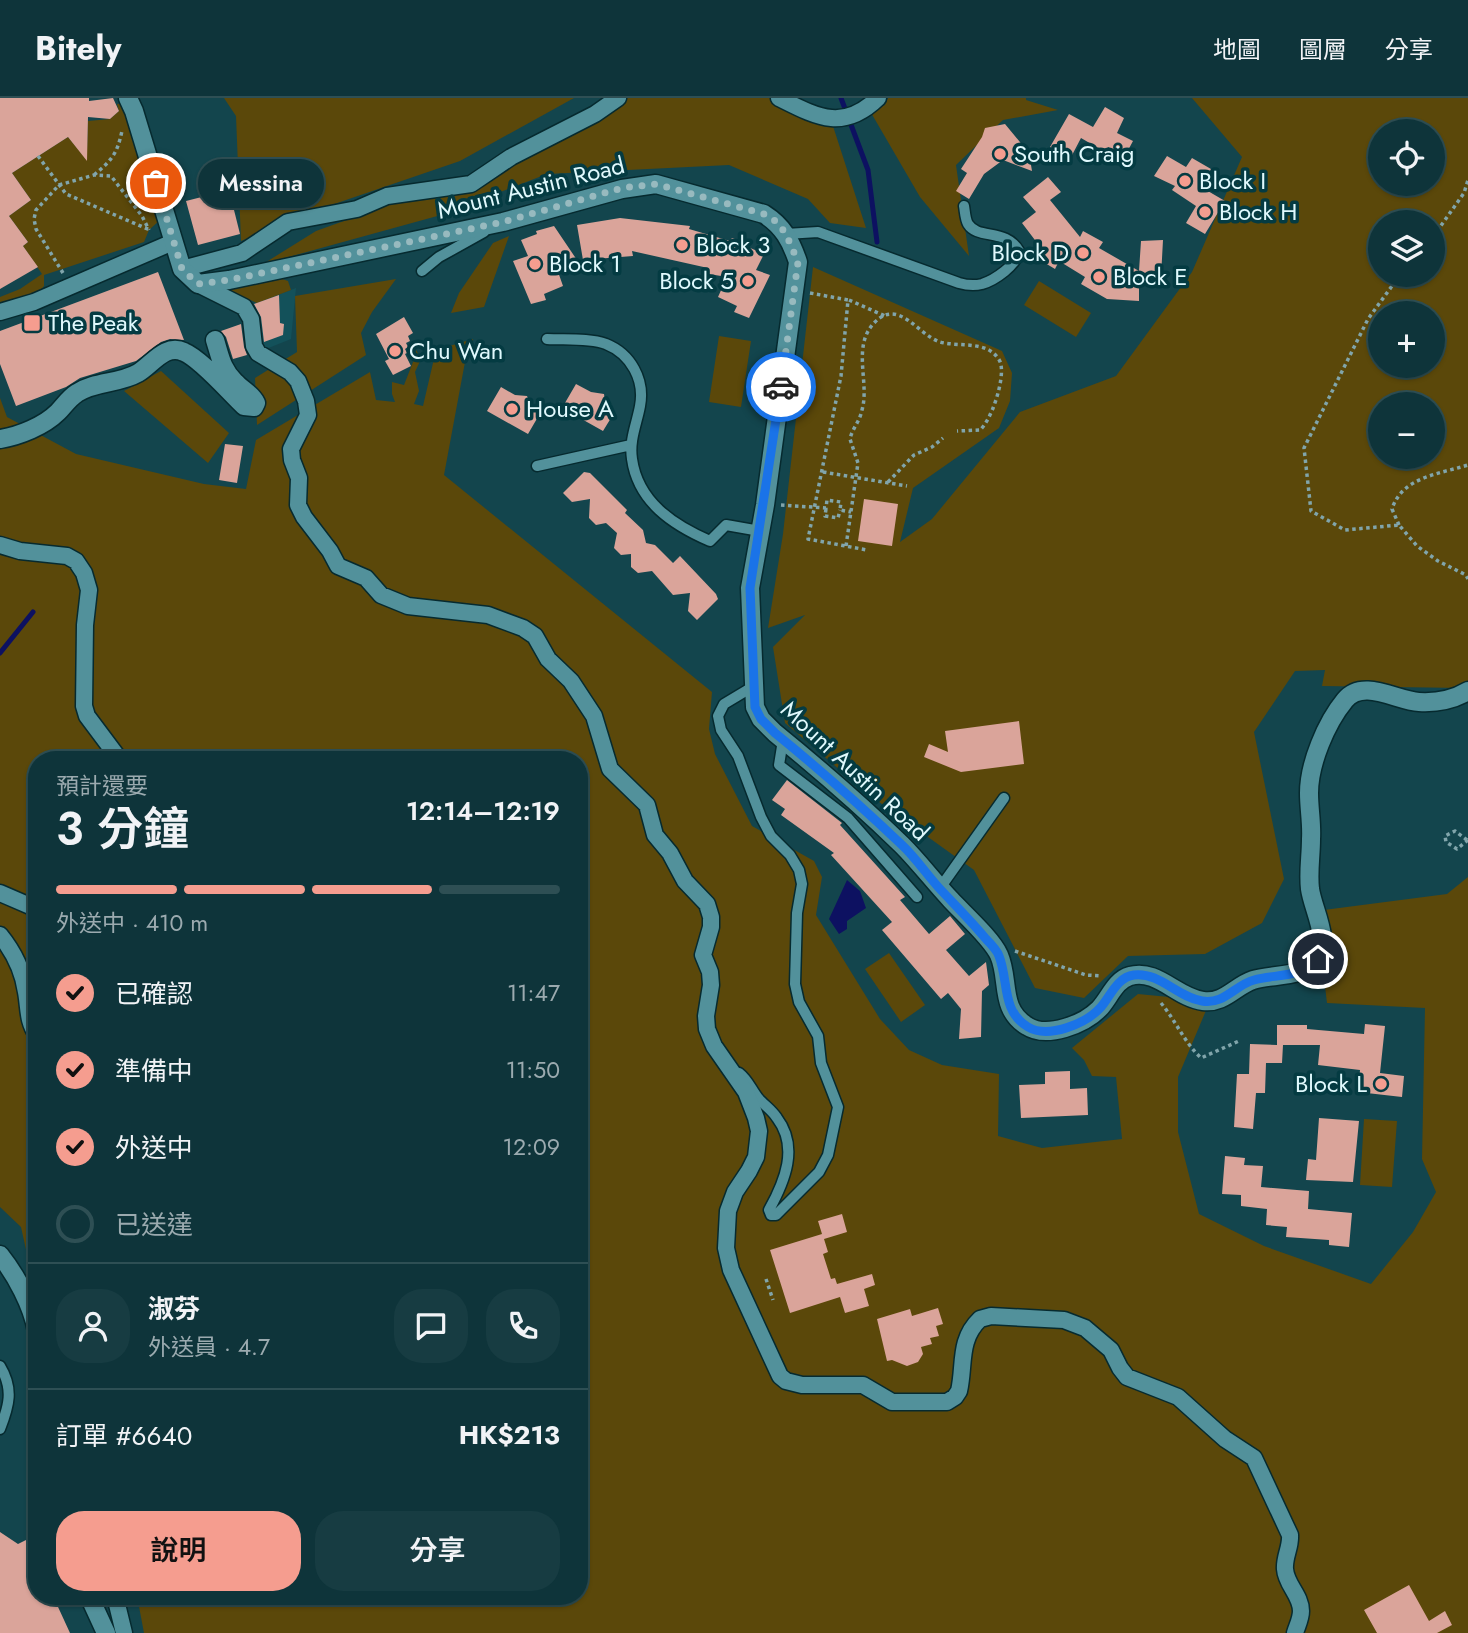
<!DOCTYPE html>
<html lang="zh-TW">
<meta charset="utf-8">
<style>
body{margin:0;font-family:Jost,"Noto Sans TC",sans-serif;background:#173c42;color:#f1f3f6;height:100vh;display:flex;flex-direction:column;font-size:26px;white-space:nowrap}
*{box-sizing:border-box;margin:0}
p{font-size:23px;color:#9baaaf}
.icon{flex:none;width:38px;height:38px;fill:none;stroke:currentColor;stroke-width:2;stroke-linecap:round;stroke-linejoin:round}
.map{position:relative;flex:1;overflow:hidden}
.panel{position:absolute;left:28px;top:653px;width:560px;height:854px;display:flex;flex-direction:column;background:#0e343a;border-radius:28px;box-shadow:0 2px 5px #0004,0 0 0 2px #2e4f54}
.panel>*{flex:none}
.controls{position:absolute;left:1368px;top:21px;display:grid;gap:14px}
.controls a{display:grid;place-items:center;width:77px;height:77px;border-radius:50%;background:#0e343a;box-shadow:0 2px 5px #0004,0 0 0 2px #2e4f54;font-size:35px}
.pin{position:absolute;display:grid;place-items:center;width:60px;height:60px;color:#fff;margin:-30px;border:4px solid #fff;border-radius:50%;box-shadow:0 2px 7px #0007}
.courier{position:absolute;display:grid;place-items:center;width:70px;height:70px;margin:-35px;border:5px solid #1a73e8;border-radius:50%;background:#fff;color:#222;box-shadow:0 2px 9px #0007}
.bubble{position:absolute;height:49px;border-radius:24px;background:#0e343a;box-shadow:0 2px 5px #0004,0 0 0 2px #2e4f54;font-size:23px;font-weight:600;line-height:49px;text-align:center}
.summary em{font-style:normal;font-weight:600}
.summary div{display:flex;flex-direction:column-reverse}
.summary{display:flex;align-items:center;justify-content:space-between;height:119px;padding:0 28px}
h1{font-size:46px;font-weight:600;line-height:52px}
.bar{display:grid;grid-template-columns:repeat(4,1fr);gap:10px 7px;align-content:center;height:84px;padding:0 28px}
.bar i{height:9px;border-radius:5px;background:#2e4f54}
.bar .on{background:#f59d8f}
.bar p{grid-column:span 4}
.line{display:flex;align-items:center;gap:18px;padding:0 28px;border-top:2px solid #2e4f54}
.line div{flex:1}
.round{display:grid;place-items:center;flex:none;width:74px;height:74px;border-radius:28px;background:#173c42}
ol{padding:0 28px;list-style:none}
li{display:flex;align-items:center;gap:21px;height:77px}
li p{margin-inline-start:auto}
li .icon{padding:7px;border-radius:50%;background:#f59d8f;color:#111;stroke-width:4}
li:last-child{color:#9baaaf}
li i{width:38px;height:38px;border:4px solid #2e4f54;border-radius:50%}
.cta{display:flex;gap:14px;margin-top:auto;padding:14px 28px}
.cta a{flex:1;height:80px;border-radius:28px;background:#f59d8f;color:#111;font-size:28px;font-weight:600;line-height:80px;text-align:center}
.cta a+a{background:#173c42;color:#f1f3f6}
header{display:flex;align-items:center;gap:42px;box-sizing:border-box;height:98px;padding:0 35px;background:#0e343a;border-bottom:2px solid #2e4f54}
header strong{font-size:33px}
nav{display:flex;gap:38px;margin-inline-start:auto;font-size:24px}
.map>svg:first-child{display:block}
.built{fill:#13515a}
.green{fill:#5b480a;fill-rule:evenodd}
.water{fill:#0d1161}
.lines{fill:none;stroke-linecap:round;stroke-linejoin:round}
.stream{stroke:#0d1161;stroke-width:5}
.building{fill:#daa49a}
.service-casing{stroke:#062a2f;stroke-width:13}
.pedestrian-casing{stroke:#062a2f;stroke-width:19}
.minor-casing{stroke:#062a2f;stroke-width:21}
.path{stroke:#81a5ab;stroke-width:3.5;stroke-dasharray:3.5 3.5;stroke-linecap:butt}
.service{stroke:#52919b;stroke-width:10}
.pedestrian{stroke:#52919b;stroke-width:16}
.minor{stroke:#52919b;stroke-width:18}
.done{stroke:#98babf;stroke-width:7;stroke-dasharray:0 12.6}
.route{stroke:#1a73e8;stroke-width:9}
.poi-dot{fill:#f59d8f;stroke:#043b42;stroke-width:2.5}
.labels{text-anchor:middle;stroke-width:7;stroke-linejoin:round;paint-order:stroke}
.poi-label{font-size:24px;fill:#e0f9fd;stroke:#043b42;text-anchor:start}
.street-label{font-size:24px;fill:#e0f9fd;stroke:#043b42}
</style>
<header>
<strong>Bitely</strong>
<nav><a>地圖</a><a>圖層</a><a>分享</a></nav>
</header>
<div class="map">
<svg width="1468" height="1535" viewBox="0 0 1468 1535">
<rect width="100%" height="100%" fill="#13454d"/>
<path class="built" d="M296,190l-5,51 -25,10 -4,-6 -1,-22 -7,-17z"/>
<path class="green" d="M224,0h350l-114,63 -152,52 -67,28 -5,-125z
M615,0h167l50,25 34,105 -36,-5 -22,-24 -79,-34 -182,9 -106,41 -178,49 53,-33 92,-33 60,-19z
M888,0h138v2l32,10 -55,10 -47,45 13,91 -49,-59 -50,-86 15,-6z
M1192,0h276v587l-4,3 -142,-2 3,-16 -30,1 -41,61 30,147 -22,44 -57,31 -77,2 -44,42 -49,-10 -61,-118 -106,-76 -83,-71 -12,-76 32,-32 -37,13 15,-94 30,-267 189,84 10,22 -2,28 -11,27 -86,60 -13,54 32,-23 88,-107 96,-36 76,-104 50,-115zM1381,33h52v53h-52zM1381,124h52v53h-52zM1381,215h52v53h-52zM1381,306h52v53h-52z
M126,5l35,116 -12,11 -5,12 -100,33v11l-8,9 -36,11v-9l20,-8 22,-15 -19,-28 5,-4 -19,-26 22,-16 -19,-27 56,-36 14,17 5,-4 1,-29 22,-2 9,-8 -2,-7z
M509,138l-25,71 -33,6 8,-20 34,-50z
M282,181l6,2 3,9 -34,13 -27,-12v-3z
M396,181l-24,33 -11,21 5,22 -109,70 -2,-47 42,-26 -2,-56z
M1039,183l52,32 -15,24 -52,-32z
M719,238l32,5 -10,66 -32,-5z
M473,241l-8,23 -21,113 268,217 -3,37 6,25 37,72 62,35 8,16 -6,38 64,104 29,31 33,15 57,9 -1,62 44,12 80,-9 -6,-62 -24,-1 -8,-16 -12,-12 66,-54 72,7 -32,76v55l21,82 65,32 107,38 42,-52 23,-40 -14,-33 3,-151 -98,-5 -11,-92 131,-17 21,-17v756h-1324l-7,-37h442v-836h-542v594l-13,-34 -2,-24 9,-24 -10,-45 -21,-20v-809l7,19 69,37 128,30 42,5 10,-49 114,-68 6,28 19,2 -3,-8v-12l12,3 9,-23 3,-12 5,9 -6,13 4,19 -5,13 9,2 13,-56z
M161,273l68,62 -21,30 -84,-72z
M889,855l36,52 -24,17 -36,-53z
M1364,1021l33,2 -5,66 -32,-2z"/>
<path class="water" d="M847,782l13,11 6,17 -19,13v8l-8,5 -10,-15z"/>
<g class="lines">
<path class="stream" d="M841,0l27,72 9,72
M0,555l33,-41"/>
</g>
<path class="building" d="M0,0h89v3l24,-3 6,13 -9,8 -22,-2 -1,44 -19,-24 -56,36 19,27 -22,16 19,26 -5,4 15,21 -38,22z
M1105,9l19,11 -7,15 16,8 -8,15 -17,-9 -3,5 -24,-14 -11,21 -20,-12 19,-33 24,13z
M1005,26l24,29 3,18 -29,-11 -19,14 -15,25 -13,-8 11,-18 -6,-4 21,-32 3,-9z
M1167,58l19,11 6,-9 19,11 -10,18 24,14 -20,33 -19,-11 10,-17 -24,-16 3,-4 -21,-10z
M1048,79l13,15 -11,8 30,37 3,-6 20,11 -4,6 40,23 2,-30 22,-1 -2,37 -22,1v23l-32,-2 -26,-15 4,-7 -26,-16 -4,8 -20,-12 6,-9 -19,-25 14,-11 -13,-15z
M229,92l11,44 -42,11 -12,-44z
M620,120l70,8 -1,3 41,12 2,-3 18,6 -2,3 16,7 -8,16 14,5 -21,43 -15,-6 3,-6 -19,-9 9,-20 -18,-3 -1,-6 -76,-17 1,5 -50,4 -6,-35z
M554,128l25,37 -23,3 7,20 -19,8 2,6 -15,4 -18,-43 15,-5 -7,-16 16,-6 -1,-3z
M158,174l26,68 -14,-1 -9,3 -25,19 -56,17 -14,9 -50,19 -16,-42v-33z
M279,197l1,28 4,1 -1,11 -19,7 -3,-25 -7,-13z
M404,219l9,16 -5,3 2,5 -4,2 2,4 -3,2 2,4 -2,1 6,12 -18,9 -8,-14 4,-2 -13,-25z
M241,226l3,23 3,8 -14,4 -7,-22 -5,-6z
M576,286l15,8 13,2 1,7 7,4 -3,5 5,3 -11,18 -41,-23z
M501,289l14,8 12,1 3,7 12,7 -14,24 -41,-23z
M225,346l18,2 -6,37 -18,-3z
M584,374l6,1 37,37 -2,3 18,17 3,13 9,2 18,18 7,-7 36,38 2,5 -21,21 -9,-9 2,-18 -17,2 -21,-24 -14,2 -7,-6v-13l-10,1 -7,-7 3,-15 -11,-10 -10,2 -7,-7 1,-19 -18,3 -9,-9z
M864,401l34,5 -6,42 -34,-5z
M1019,623l5,43 -63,8 -37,-15 5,-13 19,8 -3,-21z
M787,682l55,43 -2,2 65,72 -5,3 29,34 21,-18 15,18 -19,16 23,26 17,-14 3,23 -7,6 -1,46 -22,2 2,-30 -13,-16 -7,6 -59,-69 10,-8 -61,-67 3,-2 -53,-38 4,-6 -13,-9z
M1365,926l20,2 -5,47 24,3 -2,21 -44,-5 2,-22 -42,-5 2,-20h-37l-1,18h-16l-1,30h-9l-3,36 -19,-2 3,-53h12l1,-30 27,1v-20h30v4l57,5z
M1070,973v18l17,-1 1,27 -67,3 -2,-33 26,-1v-12z
M1319,1020l40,3 -6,61 -47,-2 2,-21 8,1z
M1225,1058l20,2 -1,7 19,1 -2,21 48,4 -1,18 44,4 -3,34 -20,-2v-5l-43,-3 1,-10 -21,-2 1,-16 -26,-3v-11l-19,-1z
M842,1116l5,18 -23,7 4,13 -5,2 8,25 4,-1 2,6 35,-10 3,11 -11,4 5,17 -24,7 -5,-16 -50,16 -20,-63 52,-16 -4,-13z
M938,1210l5,16 -7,2 3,10 -9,2 2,6 -11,3 2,7 -5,8 -11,4 -15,-6 -5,1 -10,-42 33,-10 2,7z
M0,1434l18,12 8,-4 11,22v34h16l17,37h-70z
M1409,1487l20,36 16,-10 7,14 -15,8h-60l-13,-23z"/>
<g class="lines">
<g class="service-casing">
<path id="service" d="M786,136l32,-2 141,51c7,2 15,3 23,1 13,-4 35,-19 37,-33 -13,-23 -41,-11 -51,-27 -3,-5 -3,-13 -4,-18
M422,173l17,-14 45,-25
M547,241c19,1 42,-1 59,5 25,10 39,36 34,62 -3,17 -11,34 -8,53 6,43 41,66 78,82l16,-16 34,6
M537,368l94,-21
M783,642l-4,25 69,53 69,79
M940,790l64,-90
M736,977l3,-2c9,7 12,16 19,25 6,7 14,12 19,20 22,29 8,63 -8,92l2,5h5l43,-43 9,-17 10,-48 -17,-44 -3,-27 -19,-34 -4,-18 2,-71 5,-29 -3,-14 -9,-15 -19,-19 -10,-19 -23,-61 -17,-26 -3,-14 6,-12 30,-18
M0,1268c14,23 9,40 0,63"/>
</g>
<g class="pedestrian-casing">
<path id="pedestrian" d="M779,0c38,19 64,34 99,0
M182,171l60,-16 46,-31 69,-13 30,-13 84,-12 40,-27 84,-43 23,-16
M198,186l46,23 7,12 3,27 4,7 32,19 8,9 8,20 2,14 -17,34 1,11 7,18 -1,27 6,12 26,34 8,15 28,12 15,17 27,11 80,9 35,13 12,8 13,23 23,22 23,35 16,53 37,36 8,30 15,18 15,28 22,23 4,13v10l-8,28 7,17 1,13 -5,31 1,13 7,17 32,46 10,26 3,13 -3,26 -7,14 -14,21 -7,19 -2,37 5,22 49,106 6,5 16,4h61l29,17h55l8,-5 4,-6c6,-26 -1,-51 21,-72l11,-3 73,4 21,8 26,22 9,18 7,9 51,20 47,42 29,19 36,77c1,12 -6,22 -5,34 1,16 16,26 16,42 0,8 -4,15 -6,22
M0,214l34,-10 139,-60
M0,447l20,6 47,5 9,5 8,12 5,17 -4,35 -1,81 3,10 33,44
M0,795l37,16
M0,837c13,16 23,36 26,57 3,16 1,29 11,43
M115,1498l9,37"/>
</g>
<g class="minor-casing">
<path id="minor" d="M128,0l6,13 48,158 16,15 31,-4 274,-58 119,-33 34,-5 108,30c19,12 27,27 34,48l-33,243 -15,83 5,119 6,12 14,14c43,35 87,73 127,112 17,17 32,37 49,55 12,13 41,39 48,55 11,25 0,54 28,71 20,13 57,-2 72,-17 10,-10 16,-29 31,-33 27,-8 47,22 73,25 21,3 32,-15 50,-21 19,-6 51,-2 64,-20 14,-20 -4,-50 -7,-71 -2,-17 1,-33 1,-50 1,-16 -2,-30 -2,-46 0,-29 17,-70 36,-93 18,-22 52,1 74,2 18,1 34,-2 49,-11
M0,341c19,-3 44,-13 58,-27 6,-6 11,-14 19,-19 18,-12 42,-9 61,-20 14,-8 27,-30 46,-21 17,7 45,40 60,54l10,1 2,-4c-5,-10 -14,-13 -21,-21 -13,-12 -15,-26 -20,-42
M0,1157c16,20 32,50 37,76
M89,1498l17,37"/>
</g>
<path class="path" d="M38,58l28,38 84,36
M94,77c18,-15 23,-21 28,-44
M1433,139l31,-44 4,-13
M63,175l-27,-44 -2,-10 2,-9 23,-25 35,-10 17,1 31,40 7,14
M1400,177l-32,44 -64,129 7,63 34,19 54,-5 18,21 21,15 28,14 2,4
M810,195l38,7 -7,76 -33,163 59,11
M849,202l36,16
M823,374l84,14
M888,384l26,-27 18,-8 11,-9
M781,407l45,3 1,-8 14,2 -1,8 11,2
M826,411l-1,7 13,2 2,-8
M1399,427l-7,-16c10,-32 47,-35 76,-44
M846,448l12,-83 -8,-24c2,-10 10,-18 12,-29 8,-28 -11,-64 13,-88 24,-24 43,13 65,20 15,4 32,1 47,7 6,3 13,9 14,16 3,16 -9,54 -21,65l-23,1
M1467,742l-12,-9 -10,5 1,6 11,7 11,-9
M1015,853l71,24 15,1
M1161,905c15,18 23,39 40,55l38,-17
M766,1181l7,21"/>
<use href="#service" class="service"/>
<use href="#pedestrian" class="pedestrian"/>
<use href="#minor" class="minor"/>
</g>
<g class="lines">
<path class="done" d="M156,85l26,86 16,15 31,-4 274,-58 119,-34 34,-4 108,30 13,8 9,12 12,28 -17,125"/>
<path class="route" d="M781,289l-31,201 5,119 6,12 14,14c43,35 86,73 127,112 14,13 25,30 38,44 16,17 32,33 46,50 5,5 11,11 13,17 10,25 2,55 29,71 20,12 58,-3 73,-20 9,-10 16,-30 33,-32 26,-3 43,22 68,26 22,4 33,-16 52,-21 21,-6 49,-2 64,-21"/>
</g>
<g class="poi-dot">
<circle cx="1000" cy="56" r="7"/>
<circle cx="1185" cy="83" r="7"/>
<circle cx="1205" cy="114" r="7"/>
<circle cx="682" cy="147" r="7"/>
<circle cx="1083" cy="155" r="7"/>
<circle cx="535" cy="166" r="7"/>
<circle cx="1099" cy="179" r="7"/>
<circle cx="748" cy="183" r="7"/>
<rect x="23" y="216" width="18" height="18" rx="3.5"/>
<circle cx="395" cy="253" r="7"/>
<circle cx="512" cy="311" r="7"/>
<circle cx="1381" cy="986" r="7"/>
</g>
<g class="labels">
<g class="poi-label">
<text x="1014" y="64">South Craig</text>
<text x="1199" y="91">Block I</text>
<text x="1219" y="122">Block H</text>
<text x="696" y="155">Block 3</text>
<text x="1069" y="163" text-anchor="end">Block D</text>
<text x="549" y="174">Block 1</text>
<text x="1113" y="187">Block E</text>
<text x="734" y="191" text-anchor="end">Block 5</text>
<text x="48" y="233">The Peak</text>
<text x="409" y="261">Chu Wan</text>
<text x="526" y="319">House A</text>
<text x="1367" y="994" text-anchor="end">Block L</text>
</g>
<g class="street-label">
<text transform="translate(531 90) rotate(-14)" y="8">Mount Austin Road</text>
<text transform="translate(855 673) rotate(43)" y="8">Mount Austin Road</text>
</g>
</g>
</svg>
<div class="controls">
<a><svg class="icon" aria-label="locate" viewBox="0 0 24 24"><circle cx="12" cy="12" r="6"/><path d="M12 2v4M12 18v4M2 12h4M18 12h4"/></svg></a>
<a><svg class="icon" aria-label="layers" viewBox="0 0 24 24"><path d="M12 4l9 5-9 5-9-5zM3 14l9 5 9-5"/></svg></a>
<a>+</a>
<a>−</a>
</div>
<div class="pin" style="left:156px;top:85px;background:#ea580c"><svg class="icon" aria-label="bag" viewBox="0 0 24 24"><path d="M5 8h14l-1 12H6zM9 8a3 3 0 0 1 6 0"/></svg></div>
<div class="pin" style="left:1318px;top:861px;background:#1f2937"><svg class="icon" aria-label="home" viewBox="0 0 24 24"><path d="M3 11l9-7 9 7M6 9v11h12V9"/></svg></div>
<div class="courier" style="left:781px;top:289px"><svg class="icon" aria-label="car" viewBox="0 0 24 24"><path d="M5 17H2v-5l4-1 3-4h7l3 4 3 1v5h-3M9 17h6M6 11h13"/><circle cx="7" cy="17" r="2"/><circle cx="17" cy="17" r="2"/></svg></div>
<div class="bubble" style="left:198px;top:61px;width:126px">Messina</div>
<section class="panel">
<div class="summary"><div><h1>3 分鐘</h1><p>預計還要</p></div><em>12:14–12:19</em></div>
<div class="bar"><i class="on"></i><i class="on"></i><i class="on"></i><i></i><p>外送中 · 410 m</p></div>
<ol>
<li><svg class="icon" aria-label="check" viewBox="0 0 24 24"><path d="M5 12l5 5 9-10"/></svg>已確認<p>11:47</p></li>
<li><svg class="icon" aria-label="check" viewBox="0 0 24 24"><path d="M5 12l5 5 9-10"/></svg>準備中<p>11:50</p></li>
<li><svg class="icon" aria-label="check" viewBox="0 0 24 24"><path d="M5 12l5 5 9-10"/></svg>外送中<p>12:09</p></li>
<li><i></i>已送達</li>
</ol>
<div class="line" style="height:126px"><a class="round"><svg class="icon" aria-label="person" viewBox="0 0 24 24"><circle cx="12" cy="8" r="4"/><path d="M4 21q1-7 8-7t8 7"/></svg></a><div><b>淑芬</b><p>外送員 · 4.7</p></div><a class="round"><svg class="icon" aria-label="chat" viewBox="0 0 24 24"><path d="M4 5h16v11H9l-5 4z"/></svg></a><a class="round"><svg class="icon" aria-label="phone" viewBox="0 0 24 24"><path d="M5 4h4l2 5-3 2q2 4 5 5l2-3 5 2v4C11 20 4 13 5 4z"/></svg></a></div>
<div class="line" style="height:91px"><div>訂單 #6640</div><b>HK$213</b></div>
<div class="cta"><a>說明</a><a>分享</a></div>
</section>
</div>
